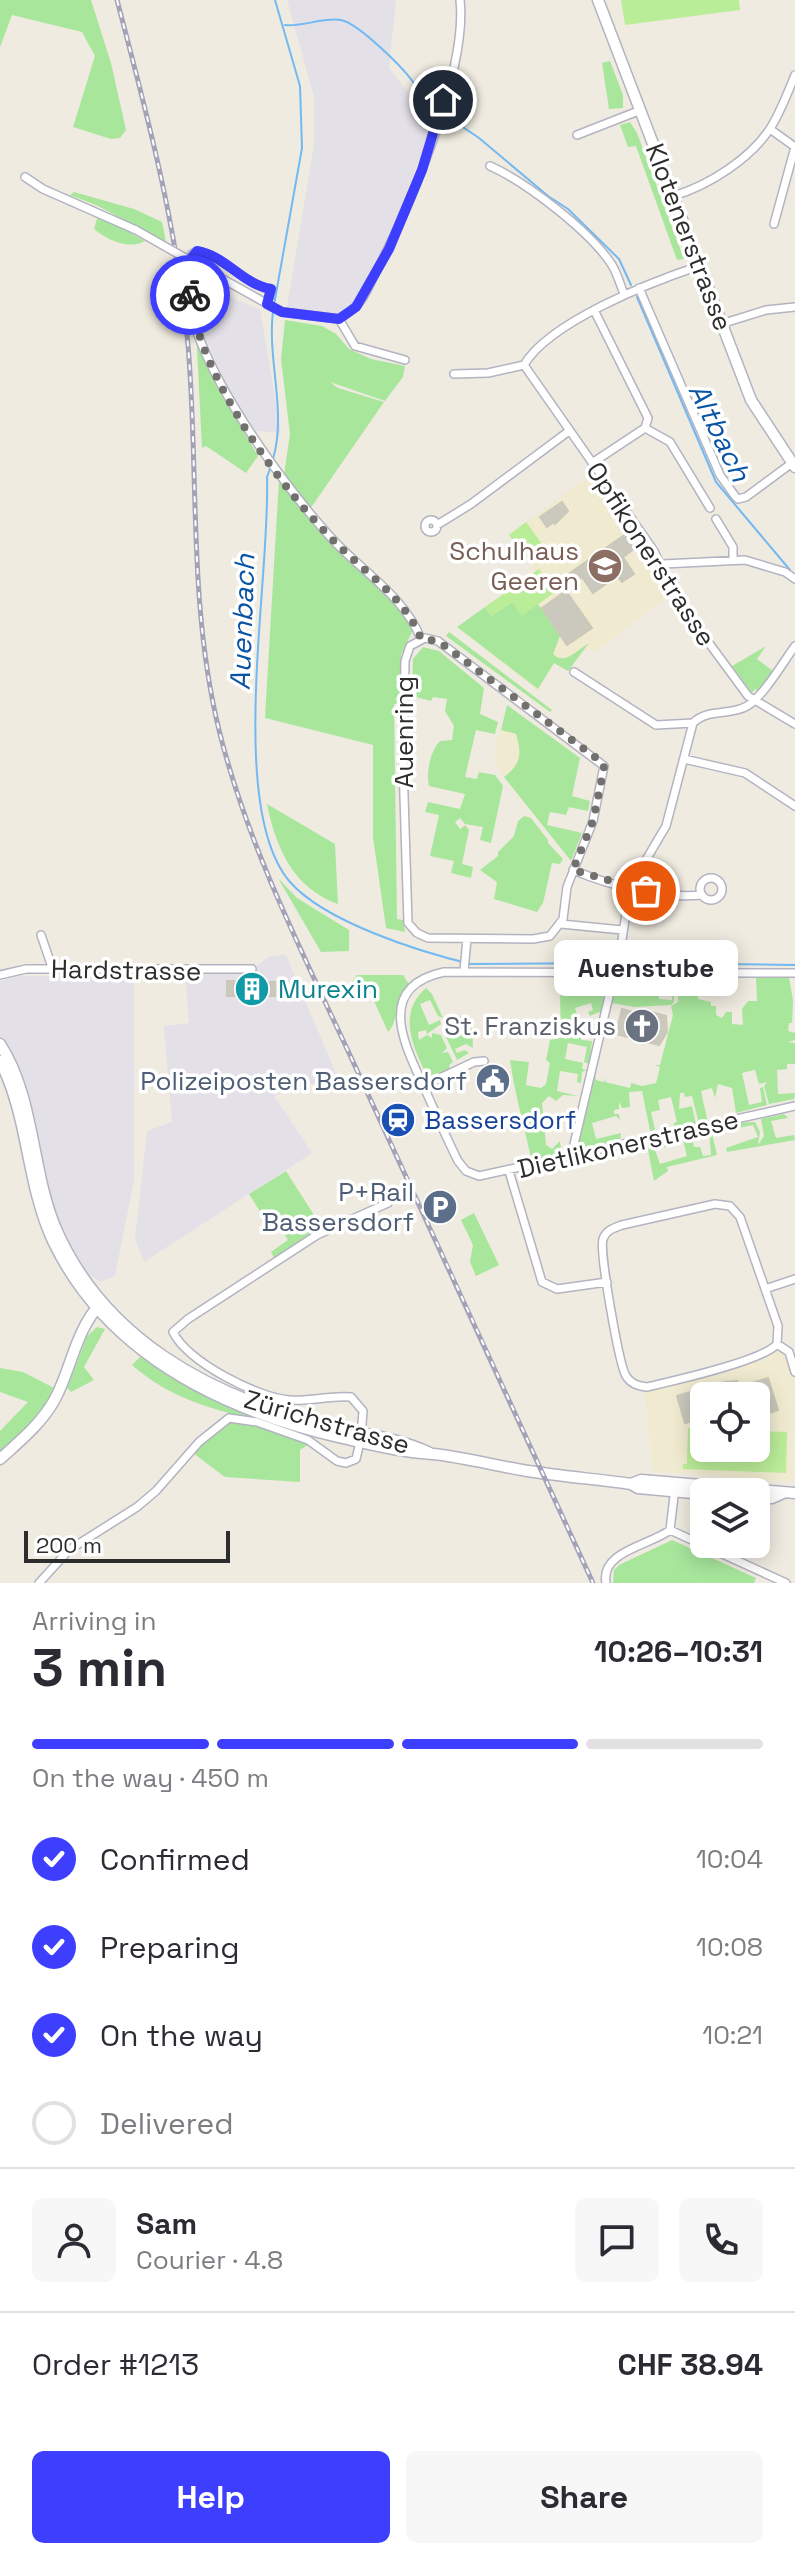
<!DOCTYPE html>
<meta charset="utf-8">
<style>
body{margin:0;font-family:"Space Grotesk",sans-serif;background:#f7f7f7;color:#2b2b33;height:100vh;display:flex;flex-direction:column;font-size:30px;white-space:nowrap}
*{box-sizing:border-box;margin:0}
p{font-size:26px;color:#7c7c81}
.icon{flex:none;width:44px;height:44px;fill:none;stroke:currentColor;stroke-width:2;stroke-linecap:round;stroke-linejoin:round}
.map{position:relative;height:1583px;overflow:hidden}
.details{display:flex;flex-direction:column;background:#fff;flex:1}
.details>*{flex:none}
.controls{position:absolute;left:690px;top:1382px;display:grid;gap:16px}
.controls a{display:grid;place-items:center;width:80px;height:80px;border-radius:12px;background:#fff;box-shadow:0 4px 20px #0003;font-size:40px}
.scale{position:absolute;left:24px;bottom:20px;width:206px;box-sizing:border-box;padding-left:8px;border:4px solid #2d2d2d;border-top:0;font-size:22px;line-height:28px;white-space:nowrap;color:#2d2d2d;-webkit-text-stroke:6px #fff;paint-order:stroke}
.pin{position:absolute;display:grid;place-items:center;width:68px;height:68px;color:#fff;margin:-34px;border:4px solid #fff;border-radius:50%;box-shadow:0 2px 8px #0007}
.courier{position:absolute;display:grid;place-items:center;width:80px;height:80px;margin:-40px;border:6px solid #3e3ffe;border-radius:50%;background:#fff;color:#222;box-shadow:0 2px 10px #0007}
.bubble{position:absolute;height:56px;border-radius:12px;background:#fff;box-shadow:0 4px 20px #0003;font-size:26px;font-weight:700;line-height:56px;text-align:center}
.headline em{font-style:normal;font-weight:700}
.headline div{display:flex;flex-direction:column-reverse}
.headline{display:flex;align-items:center;justify-content:space-between;height:136px;padding:0 32px}
h1{font-size:52px;font-weight:700;line-height:60px}
.bar{display:grid;grid-template-columns:repeat(4,1fr);gap:12px 8px;align-content:center;height:96px;padding:0 32px}
.bar i{height:10px;border-radius:6px;background:#e1e1e2}
.bar .current{background:#3e3ffe}
.bar p{grid-column:span 4}
.line{display:flex;align-items:center;gap:20px;padding:0 32px;border-top:2px solid #e1e1e2}
.line div{flex:1}
.round{display:grid;place-items:center;flex:none;width:84px;height:84px;border-radius:12px;background:#f7f7f7}
ol{padding:0 32px;list-style:none}
li{display:flex;align-items:center;gap:24px;height:88px}
li p{margin-inline-start:auto}
li .icon{padding:8px;border-radius:50%;background:#3e3ffe;color:#fff;stroke-width:4}
li:last-child{color:#7c7c81}
li i{width:44px;height:44px;border:4px solid #e1e1e2;border-radius:50%}
.action{display:flex;gap:16px;margin-top:auto;padding:16px 32px}
.action a{flex:1;height:92px;border-radius:12px;background:#3e3ffe;color:#fff;font-size:32px;font-weight:700;line-height:92px;text-align:center}
.action a+a{background:#f7f7f7;color:#2b2b33}
.map>svg:first-child{display:block}
.industrial{fill:#e4e0e8}
.education{fill:#f0ebd0;fill-rule:evenodd}
.green{fill:#a8e69c}
.pitch{fill:#baed98}
.lines{fill:none;stroke-linecap:round;stroke-linejoin:round}
.stream{stroke:#72b9f2;stroke-width:2}
.building{fill:#cbc9be;stroke:#cbc8b9;stroke-width:2}
.street-casing{stroke:#b3b3c1;stroke-width:10}
.secondary-casing{stroke:#b3b3c1;stroke-width:13}
.street{stroke:#fff;stroke-width:7}
.secondary{stroke:#fff;stroke-width:10}
.rail-casing{stroke:#a3a2b8;stroke-width:5}
.rail{stroke:#fff;stroke-width:2;stroke-dasharray:6;stroke-linecap:butt}
.street-bridge-casing{stroke:#b3b3c1;stroke-width:10;stroke-linecap:butt}
.street-bridge{stroke:#fff;stroke-width:7}
.done{stroke:#71706c;stroke-width:8;stroke-dasharray:0 14.4}
.route{stroke:#3e3ffe;stroke-width:10}
.labels{text-anchor:middle;stroke-width:7;stroke-linejoin:round;paint-order:stroke}
.street-label{font-size:26px;fill:#2d2d2d;stroke:#fff}
.education-label{font-size:26px;fill:#785e54;stroke:#fff;text-anchor:end}
.culture-label{font-size:26px;fill:#0d838f;stroke:#fff;text-anchor:start}
.worship-label{font-size:26px;fill:#5b616d;stroke:#fff;text-anchor:end}
.service-label{font-size:26px;fill:#4e5e75;stroke:#fff;text-anchor:end}
.transit-label{font-size:26px;fill:#164399;stroke:#fff;text-anchor:start}
.water-label{font-size:28px;font-style:italic;fill:#0a54a5;stroke:#fff}
</style>
<div class="map">
<svg width="795" height="1583" viewBox="0 0 795 1583">
<rect width="100%" height="100%" fill="#efebe0"/>
<path class="industrial" d="M287,0h109l-7,68 44,55 -33,88 -52,108 -61,-12 27,-162v-48z
M194,283l66,26 21,124 -33,-3 -50,-107z
M286,955l51,121 -63,20 38,57 -168,109 -9,-24 12,-107 25,-9 -8,-96 25,-3 -4,-52 69,-3 16,-12z
M17,976h117v205l-19,95 -15,6 -22,-15 -31,-72 -38,-144 -9,-14v-56z"/>
<path class="education" d="M592,473l77,122 -73,57 -10,-5 -18,25 -14,-9 -16,28 -81,-64 78,-55 -26,-37z
M501,730l15,4 6,19 -5,14 -13,10 -10,-14 2,-24z
M780,1350l8,7 7,27 -2,98 -141,-11 -7,-80 73,-16 50,-17zM704,1396h52v52h-52z"/>
<path class="green" d="M0,0h91l20,63 15,67 -6,8 -9,1 -38,-12 22,-71 -13,-24 -70,-17 -12,32z
M610,61l13,34v13l-14,1 -7,-46z
M630,122l7,11 47,126 -7,1 -41,-114 -8,1 -8,-22z
M74,192l60,17 28,13 4,20 -68,-36 -28,-11z
M98,215l47,26c-16,9 -38,-1 -51,-12z
M285,320l37,6 14,8 13,15 22,10 34,7 -2,11 -18,24 -55,-19 8,6 46,14 -74,107 -26,-34 6,-41 -9,-75z
M196,330l24,61 38,65 -12,17 -40,-27 -4,2z
M279,480l70,80 46,41 18,29 -12,25 -1,49h-6l3,215 6,1 2,12 -19,-4 -13,-91v-92l-108,-27z
M512,602l10,13 16,-11 22,32 -7,18c12,12 25,-5 36,-11l-21,28 -14,-8 -16,26 -81,-62 28,-20 6,9z
M449,632l103,78 -2,2 -104,-76z
M766,646l-9,13 16,12 -15,21 -3,-3 -3,4 -20,-27z
M423,647l16,4 45,37 -4,26 18,8 -3,12 -19,-4 -11,47 12,2 2,-7 16,3 8,11 -12,57 -11,-3 3,-13 -18,-3 -5,-6 -5,4 5,7 5,-4 4,5 -7,34 11,3 -2,11 -20,-5 3,-12 -24,-5 9,-41 -14,-3 3,-10 32,7 5,-15 -36,-8c-3,-13 1,-35 11,-45l12,-1 2,-14 -9,-15 2,-12 -14,-2 -2,4 -19,-5 1,-37z
M507,705l73,53 -8,38 18,5 -2,10 -19,-4 -3,8 -16,-3 -3,13 35,8 -11,28 -67,-84c17,-13 18,-22 12,-43l-15,-4z
M267,804l68,40 3,60c-45,-16 -62,-56 -71,-100z
M524,816l7,2 17,22v3l15,16 -3,5 -8,-1 -9,40 -6,9 -43,-13 3,-17 -17,-12 18,-14v-4l16,-16 4,-15z
M278,878l19,20 52,32v21l-28,1z
M357,975h46l6,9c-14,15 -10,37 -21,48l-19,-42 -13,2 -4,-10z
M683,976l36,1 -6,6 -17,-1 2,17 13,3v4h5v9l6,3 4,-6h6v12l11,1 -1,-16 6,-8h9l-1,-24 33,1 4,22 -1,23h-3l-1,8 7,2v7l-7,2 7,1v21h-8v5l-10,1 1,24 17,-1 -1,6 -25,5 -5,-18 3,-4 -8,2 -4,-14 -13,3 7,32 13,-3 -2,-14 3,-1 4,18 -31,8 -4,-25 -14,-4 -3,14 -3,-10 -11,3 6,28 -8,5 -7,-28 -7,1 -1,-4h-4l-1,16 13,-3 4,18 -21,6 -1,-7 3,-1 -6,-25 -13,3 2,10 -9,2 5,22 -5,1 -9,-44 -13,1 1,15 -8,1 -3,-6v7l-5,1v4h5l1,6 -4,-4 -24,7 4,16 25,-6 -1,10 -37,6 -4,-9 16,-66 1,6 8,2 2,-5 -1,5 25,6 1,-5 11,3 14,-3 4,-16 -5,-2h5l13,-50 -2,-9 7,-4 1,-24z
M568,977l37,2 -3,32 -12,5 -2,-4 5,-2 -2,-7 -16,5 2,6 -6,2 4,14 20,-6 -2,11h-15l4,5 10,1 -3,23 -5,-2 3,-15 -19,-4 -3,16 18,4 -1,6 5,1 -5,2 -1,11 -4,-1 1,-8 -18,-3 -3,20 21,5 -15,-1 -7,6 -7,-5 -7,7 4,42 6,4 8,-8 2,16 -30,6c-7,-35 -17,-67 -22,-103l19,2 -3,23 15,3 5,-4 4,-21 -4,-3 4,-20 16,-3 -5,-2 -1,-40 8,-1z
M625,977h37v6h-16v10l13,1v5l13,1 2,-23v25l-3,3 -36,2 -24,-4 5,-16z
M426,988l6,6 11,24 -5,-2 -8,-16 -10,4 9,21 11,-5 1,4 -14,10 -1,-4 -8,2 1,8 8,-5 5,3v-5l9,2 6,13 -5,5 6,-1 5,10 -4,3 1,5 -21,10c-14,-29 -34,-65 -3,-92z
M453,1014l13,4v8l6,3 1,19 -7,-4 -11,5 2,4 8,-3 4,3 -12,7 -11,-23 -2,-14 2,-7z
M784,1114l4,4 -17,3 5,17 18,-3 1,5 -68,12 -1,-4 32,-11 -5,-12 -15,3 -1,-5 18,-1 5,10 -2,13 6,-9 -3,-17z
M709,1129h2l6,26 -50,12 1,4 -14,10 -7,-36 24,-7 -2,8 -14,4 5,14 27,-8 -5,-20 23,-6 -2,6 -11,2 2,9h6l3,9 8,-1z
M286,1171l35,55 -47,32 -3,-6 17,-12 -8,-13 -7,5 -24,-38z
M474,1213l25,52 -23,11 -6,-14 3,-17 -12,-25z
M97,1327l8,2 -21,38 10,13 -23,12 -4,-4 20,-52z
M140,1357l73,41 63,26c-54,-12 -102,-22 -144,-59z
M0,1368l23,4 31,16c-12,26 -32,45 -54,64v-21l28,-29 -28,-10z
M230,1421l29,4 50,19 -9,6v32l-75,-5 -32,-24z
M672,1540l84,38 -2,5h-141l1,-13 5,-5z"/>
<path class="pitch" d="M621,0h118l1,10 -115,15z
M526,522l21,29 -17,12 -21,-28z
M539,569l16,23 -33,24 -10,-14 -21,14 -6,-9z
M688,1428l16,1v19h52v-17l31,1 -1,41 -103,-4v-5h4z"/>
<g class="lines">
<path class="stream" d="M285,25c18,2 38,-8 56,-5 17,3 65,50 74,65 6,10 7,18 18,25
M445,115l34,23 69,58 20,13 51,50 12,26
M637,297l79,185 74,88
M274,305l28,-157 -2,-62 -25,-86
M273,459c14,-47 -6,-99 0,-148
M271,466l-4,11c4,100 -41,331 23,405 35,40 130,70 181,82l136,-1
M630,963l165,2"/>
</g>
<path class="building" d="M562,502l6,9 -13,13 -1,-2 -7,5 -7,-10z
M626,534l8,15 -11,8 11,17 -12,8 -5,-6 -24,17 -11,-16 -6,4 -6,-8z
M566,591l26,37 -25,17 -25,-37z
M227,981l51,1v14h-51z
M622,1009l28,8 1,-5 15,4 1,16 -8,13 -43,-11z
M768,1378l10,32 -22,7v-21h-52v22l-19,5 -8,-27 48,-14 12,-1 2,6z"/>
<g class="lines">
<g class="street-casing">
<path id="street" d="M770,129l25,18
M577,135l64,-25
M490,166c36,16 100,65 122,99 5,8 8,19 12,29
M25,177l18,12 93,41
M673,196c35,-10 79,-38 98,-69 10,-16 17,-35 24,-52
M774,224l21,-77
M203,268l79,44 57,7c5,-4 11,-7 15,-11 10,-8 16,-25 22,-36 33,-62 92,-203 84,-272
M639,288l81,187 15,21 3,3 8,-2 46,-34
M267,304l4,-15c-29,-5 -45,-33 -74,-38l-5,3c-34,70 98,241 145,290 29,30 68,54 84,95
M339,319l16,27 50,14
M721,324l45,-14 29,-3
M524,365l130,186 21,46 73,99 47,28
M454,374l34,-1 36,-8c25,-43 127,-83 175,-99
M645,428l25,14 40,66
M592,463l53,-35 3,-10 -54,-108
M716,519l17,28v12
M425 526a6 6 0 1 1 12 0a6 6 0 1 1-12 0Z
M437,525l34,-21 98,-73
M663,564l82,-4 40,12 10,7
M425,638l13,3 166,125 -11,55 -26,66 -4,32 -13,17 -17,3 -105,-1 -11,-5 -9,-10 -5,-159 2,-103 5,-15z
M574,672l82,53 37,-2
M684,759l61,14 50,33
M573,870c38,16 88,29 129,25
M700 889a11 11 0 1 1 22 0a11 11 0 1 1-22 0Z
M561,924l61,6
M41,935l12,35
M620,953l10,-66 36,-61 27,-103c15,-15 38,-7 54,-17 17,-10 36,-44 48,-60
M464,971l3,-32
M795,973l-351,-1c-70,15 -39,74 -20,115 11,25 22,50 34,74l8,10 13,5 316,-70
M0,975l26,-6h226
M423,1086l51,-24 10,-1
M571,1157l44,-186
M509,1171l33,111 15,7 50,-7
M715,1204l15,2 10,11 38,109 -1,18c-14,17 -104,37 -130,43 -9,-1 -16,-3 -21,-11 -7,-12 -27,-125 -23,-137 3,-9 11,-11 19,-14z
M765,1289l30,-10
M777,1344l12,8 6,20
M361,1435l2,-24 -12,-14c-21,-2 -41,5 -62,3 -33,-3 -101,-38 -116,-68l15,-13 129,-84 71,-32
M670,1530l116,53
M39,1583l30,-33 68,-43 19,-16 43,-49 30,-24 28,4 51,18 29,21 9,2 10,-4 4,-17
M606,1583c-6,-32 45,-38 64,-53l5,-42"/>
</g>
<g class="secondary-casing">
<path id="secondary" d="M598,0l153,400 44,67
M0,1044c35,54 31,126 56,185 48,110 152,165 263,195 36,9 78,13 111,29
M0,1061c29,56 26,122 53,180 54,113 168,168 285,196 32,7 62,15 95,17 29,3 60,11 89,16 36,6 73,9 109,14l7,4 66,6
M0,1459c20,-18 42,-36 55,-60 17,-32 20,-68 46,-96
M631,1484l10,-4 154,13
M756,1497l16,1 11,-5"/>
</g>
<use href="#street" class="street"/>
<use href="#secondary" class="secondary"/>
<g class="rail-casing">
<path id="rail" d="M117,0c30,114 60,227 71,345 11,129 0,258 31,385 30,122 90,235 142,349 78,168 155,336 232,504"/>
</g>
<use href="#rail" class="rail"/>
<g class="street-bridge-casing">
<path id="street-bridge" d="M136,230l67,38"/>
</g>
<use href="#street-bridge" class="street-bridge"/>
</g>
<g class="lines">
<path class="done" d="M190,295c10,83 92,196 151,253 29,28 65,52 80,91l17,2 165,122 1,5 -11,53 -20,49 73,21"/>
<path class="route" d="M190,295l-1,-34 8,-10c29,5 45,33 74,38l-4,15 15,8 57,7 17,-12 33,-58 33,-79 21,-70"/>
</g>
<defs>
<g id="school-disc" transform="scale(1.8)"><circle r="9.5" fill="#8d6e63" stroke="#fff"/><path d="M0-5L7-2L0 1L-7-2ZM-4 1L0 2.5L4 1V4Q0 6-4 4Z" fill="#fff"/></g>
<g id="building-disc" transform="scale(1.8)"><circle r="9.5" fill="#0f9aa8" stroke="#fff"/><path d="M-4-6H4V6H1V3H-1V6H-4ZM-2.5-4.3h1.7v1.8h-1.7ZM.8-4.3h1.7v1.8H.8ZM-2.5-1h1.7V.8h-1.7ZM.8-1h1.7V.8H.8Z" fill="#fff"/></g>
<g id="church-disc" transform="scale(1.8)"><circle r="9.5" fill="#6b7280" stroke="#fff"/><path d="M-1.2-6h2.4v3.5h3.3v2.4h-3.3V6h-2.4V-.1h-3.3v-2.4h3.3Z" fill="#fff"/></g>
<g id="civic-disc" transform="scale(1.8)"><circle r="9.5" fill="#5c6f8a" stroke="#fff"/><path d="M-.6-6.5H3V-4.5H.6V-3L4-1V1h2V6H-6V1h2V-1L-.6-3ZM-1.2 2.5V6h2.4V2.5Z" fill="#fff"/></g>
<g id="station-disc" transform="scale(1.8)"><circle r="9.5" fill="#1a4fb4" stroke="#fff"/><path d="M-3-6H3Q5-6 5-4V2Q5 4 3 4L4.5 6H3L1.5 4h-3L-3 6H-4.5L-3 4Q-5 4-5 2V-4Q-5-6-3-6ZM-3.5-4v3h7v-3ZM-3.5 1v1.5H-2V1ZM2 1v1.5H3.5V1Z" fill="#fff"/></g>
<g id="parking-disc" transform="scale(1.8)"><circle r="9.5" fill="#5c6f8a" stroke="#fff"/><path d="M-3.5-5.5H1a3.5 3.5 0 0 1 0 7H-1V5.5H-3.5ZM-1-3.4V-.6H.8a1.4 1.4 0 0 0 0-2.8Z" fill="#fff"/></g>
</defs>
<g fill-rule="evenodd">
<use href="#school-disc" x="605" y="566"/>
<use href="#building-disc" x="252" y="989"/>
<use href="#church-disc" x="642" y="1026"/>
<use href="#civic-disc" x="493" y="1081"/>
<use href="#station-disc" x="398" y="1120"/>
<use href="#parking-disc" x="440" y="1207"/>
</g>
<g class="labels">
<g class="street-label">
<text transform="translate(689 237) rotate(69)" y="9">Klotenerstrasse</text>
<text transform="translate(651 554) rotate(57)" y="9">Opfikonerstrasse</text>
<text transform="translate(404 732) rotate(-90)" y="9">Auenring</text>
<text transform="translate(126 970) rotate(1)" y="9">Hardstrasse</text>
<text transform="translate(628 1144) rotate(-13)" y="9">Dietlikonerstrasse</text>
<text transform="translate(327 1422) rotate(16)" y="9">Zürichstrasse</text>
</g>
<g class="education-label">
<text x="579" y="560">Schulhaus<tspan x="579" dy="30">Geeren</tspan></text>
</g>
<g class="culture-label">
<text x="278" y="998">Murexin</text>
</g>
<g class="worship-label">
<text x="616" y="1035">St. Franziskus</text>
</g>
<g class="service-label">
<text x="467" y="1090">Polizeiposten Bassersdorf</text>
<text x="414" y="1201">P+Rail<tspan x="414" dy="30">Bassersdorf</tspan></text>
</g>
<g class="transit-label">
<text x="424" y="1129">Bassersdorf</text>
</g>
<g class="water-label">
<text transform="translate(720 432) rotate(64)" y="10">Altbach</text>
<text transform="translate(242 622) rotate(-88)" y="10">Auenbach</text>
</g>
</g>
</svg>
<div class="controls">
<a><svg class="icon" aria-label="locate" viewBox="0 0 24 24"><circle cx="12" cy="12" r="6"/><path d="M12 2v4M12 18v4M2 12h4M18 12h4"/></svg></a>
<a><svg class="icon" aria-label="layers" viewBox="0 0 24 24"><path d="M12 4l9 5-9 5-9-5zM3 14l9 5 9-5"/></svg></a>
</div>
<div class="scale">200 m</div>
<div class="pin" style="left:646px;top:891px;background:#ea580c"><svg class="icon" aria-label="bag" viewBox="0 0 24 24"><path d="M5 8h14l-1 12H6zM9 8a3 3 0 0 1 6 0"/></svg></div>
<div class="pin" style="left:443px;top:100px;background:#1f2937"><svg class="icon" aria-label="home" viewBox="0 0 24 24"><path d="M3 11l9-7 9 7M6 9v11h12V9"/></svg></div>
<div class="courier" style="left:190px;top:295px"><svg class="icon" aria-label="bike" viewBox="0 0 24 24"><circle cx="6" cy="16" r="4"/><circle cx="18" cy="16" r="4"/><path d="M6 16l4-8h5l3 8M10 8l3 8H6M13 5h3"/></svg></div>
<div class="bubble" style="left:554px;top:940px;width:184px">Auenstube</div>
</div>
<section class="details">
<div class="headline"><div><h1>3 min</h1><p>Arriving in</p></div><em>10:26–10:31</em></div>
<div class="bar"><i class="current"></i><i class="current"></i><i class="current"></i><i></i><p>On the way · 450 m</p></div>
<ol>
<li><svg class="icon" aria-label="check" viewBox="0 0 24 24"><path d="M5 12l5 5 9-10"/></svg>Confirmed<p>10:04</p></li>
<li><svg class="icon" aria-label="check" viewBox="0 0 24 24"><path d="M5 12l5 5 9-10"/></svg>Preparing<p>10:08</p></li>
<li><svg class="icon" aria-label="check" viewBox="0 0 24 24"><path d="M5 12l5 5 9-10"/></svg>On the way<p>10:21</p></li>
<li><i></i>Delivered</li>
</ol>
<div class="line" style="height:144px"><a class="round"><svg class="icon" aria-label="person" viewBox="0 0 24 24"><circle cx="12" cy="8" r="4"/><path d="M4 21q1-7 8-7t8 7"/></svg></a><div><b>Sam</b><p>Courier · 4.8</p></div><a class="round"><svg class="icon" aria-label="chat" viewBox="0 0 24 24"><path d="M4 5h16v11H9l-5 4z"/></svg></a><a class="round"><svg class="icon" aria-label="phone" viewBox="0 0 24 24"><path d="M5 4h4l2 5-3 2q2 4 5 5l2-3 5 2v4C11 20 4 13 5 4z"/></svg></a></div>
<div class="line" style="height:104px"><div>Order #1213</div><b>CHF 38.94</b></div>
<div class="action"><a>Help</a><a>Share</a></div>
</section>
